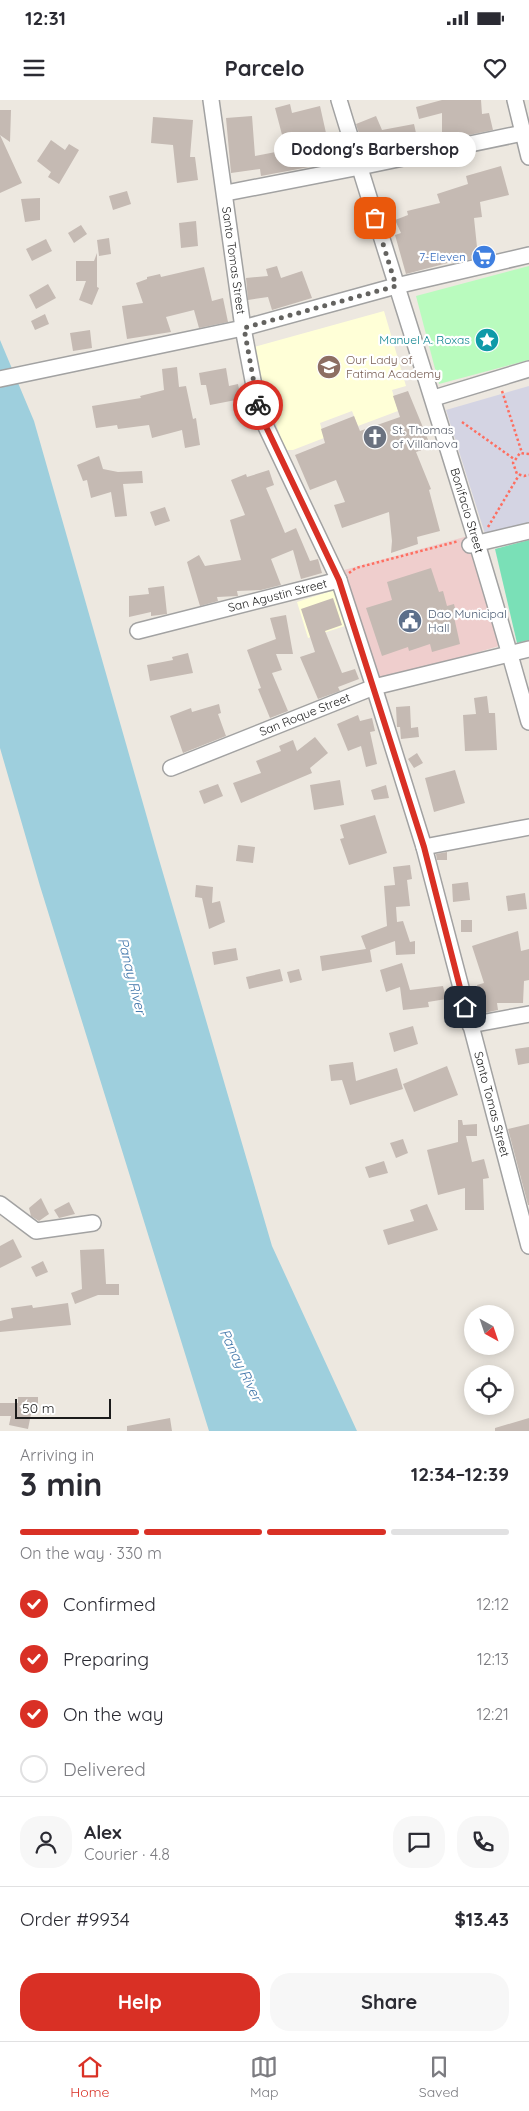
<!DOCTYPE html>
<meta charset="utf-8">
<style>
body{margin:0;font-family:Quicksand,sans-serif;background:#f7f7f7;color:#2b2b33;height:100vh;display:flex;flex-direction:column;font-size:19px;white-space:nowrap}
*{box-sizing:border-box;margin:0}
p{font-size:16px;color:#7c7c81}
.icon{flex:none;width:28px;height:28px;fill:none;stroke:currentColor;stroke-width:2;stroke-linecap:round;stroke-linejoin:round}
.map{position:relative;height:1331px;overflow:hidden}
.drawer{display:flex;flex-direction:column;background:#fff;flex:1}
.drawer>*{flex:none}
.needle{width:32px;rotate:140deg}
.controls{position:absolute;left:464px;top:1205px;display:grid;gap:10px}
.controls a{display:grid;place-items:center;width:50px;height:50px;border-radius:50%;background:#fff;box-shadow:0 2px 12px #0003;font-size:25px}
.scale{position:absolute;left:15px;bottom:12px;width:96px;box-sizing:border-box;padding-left:5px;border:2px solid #1b1b1b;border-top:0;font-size:14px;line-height:18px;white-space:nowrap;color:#1b1b1b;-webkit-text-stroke:4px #fff;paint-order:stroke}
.pin{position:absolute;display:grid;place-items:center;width:42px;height:42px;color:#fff;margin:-21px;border-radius:10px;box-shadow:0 2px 8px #0006}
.courier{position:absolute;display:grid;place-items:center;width:50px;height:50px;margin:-25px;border:4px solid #d93025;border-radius:50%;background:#fff;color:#222;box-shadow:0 1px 6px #0007}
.bubble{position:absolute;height:35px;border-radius:18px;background:#fff;box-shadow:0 2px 12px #0003;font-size:16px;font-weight:700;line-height:35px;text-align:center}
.summary em{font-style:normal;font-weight:700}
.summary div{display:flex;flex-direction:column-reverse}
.summary{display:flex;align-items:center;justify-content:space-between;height:85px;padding:0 20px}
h1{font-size:32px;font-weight:700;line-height:38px}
.bar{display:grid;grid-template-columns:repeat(4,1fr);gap:8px 5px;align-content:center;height:60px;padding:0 20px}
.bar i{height:6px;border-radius:4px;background:#e1e1e2}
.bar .on{background:#d93025}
.bar p{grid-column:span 4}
.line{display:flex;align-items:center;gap:12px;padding:0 20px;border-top:1px solid #e1e1e2}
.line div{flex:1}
.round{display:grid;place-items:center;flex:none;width:52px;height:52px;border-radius:20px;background:#f7f7f7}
ol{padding:0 20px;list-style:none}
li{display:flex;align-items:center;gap:15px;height:55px}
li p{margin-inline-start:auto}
li .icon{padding:5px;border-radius:50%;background:#d93025;color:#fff;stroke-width:4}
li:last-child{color:#7c7c81}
li i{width:28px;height:28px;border:2px solid #e1e1e2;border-radius:50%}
.action{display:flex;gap:10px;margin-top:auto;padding:10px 20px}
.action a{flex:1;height:58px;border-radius:20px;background:#d93025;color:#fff;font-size:20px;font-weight:700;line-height:58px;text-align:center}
.action a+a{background:#f7f7f7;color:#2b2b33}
.status{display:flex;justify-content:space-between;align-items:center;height:35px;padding:0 25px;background:#fff;direction:ltr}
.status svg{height:14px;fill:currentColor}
header{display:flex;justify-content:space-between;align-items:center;height:65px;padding:0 20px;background:#fff;font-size:22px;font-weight:700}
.tab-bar{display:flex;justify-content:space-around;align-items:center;height:70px;border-top:1px solid #e1e1e2;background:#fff;font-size:14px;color:#7c7c81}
.tab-bar a{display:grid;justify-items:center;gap:2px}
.tab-bar .on{color:#d93025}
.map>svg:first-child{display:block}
.commercial{fill:#efcecd}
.education{fill:#ffffd7}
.park{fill:#b9fbbe}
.pitch{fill:#7ae0b7}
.plaza{fill:#d4d4e3}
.water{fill:#9ecfdd}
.building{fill:#c5bab3}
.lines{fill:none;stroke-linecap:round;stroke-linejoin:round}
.minor-casing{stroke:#a2a2a2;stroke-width:18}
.path{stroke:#fe6e60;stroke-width:2.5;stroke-dasharray:2.5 2.5;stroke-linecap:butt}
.minor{stroke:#fff;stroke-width:15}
.done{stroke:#646360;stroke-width:5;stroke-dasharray:0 9}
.route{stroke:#d93025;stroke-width:6}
.labels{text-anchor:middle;stroke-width:4.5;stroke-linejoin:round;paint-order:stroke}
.shop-label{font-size:12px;fill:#366cbe;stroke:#fff;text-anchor:end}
.street-label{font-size:12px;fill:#1b1b1b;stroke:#fff}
.culture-label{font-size:12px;fill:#0d838f;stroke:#fff;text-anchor:end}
.education-label{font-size:12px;fill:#785e54;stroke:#fff;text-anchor:start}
.worship-label{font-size:12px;fill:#5b616d;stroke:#fff;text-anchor:start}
.service-label{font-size:12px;fill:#4e5e75;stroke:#fff;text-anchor:start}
.water-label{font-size:14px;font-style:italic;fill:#467aac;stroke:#fff}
</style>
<div class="status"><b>12:31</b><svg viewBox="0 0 49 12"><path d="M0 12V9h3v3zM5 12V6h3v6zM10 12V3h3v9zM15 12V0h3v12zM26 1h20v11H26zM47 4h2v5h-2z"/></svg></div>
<header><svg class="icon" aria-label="menu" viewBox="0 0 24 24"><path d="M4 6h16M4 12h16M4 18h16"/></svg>Parcelo<svg class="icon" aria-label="heart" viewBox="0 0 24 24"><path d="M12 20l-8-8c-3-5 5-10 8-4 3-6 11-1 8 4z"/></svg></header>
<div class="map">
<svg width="529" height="1331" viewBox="0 0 529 1331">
<rect width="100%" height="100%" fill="#ede8e0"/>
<path class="commercial" d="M468,436l31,110 -119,35 -36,-111z"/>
<path class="education" d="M384,211l22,75 -14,4 6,21 -40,15 -6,-15 -32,12 4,15 -31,12h-8l-35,-102z
M334,490l11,36 -37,12 -11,-36z"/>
<path class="park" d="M529,166v94l-90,24 -23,-88z"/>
<path class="pitch" d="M529,440v100l-12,3 -22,-94z"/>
<path class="plaza" d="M529,286v138l-44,10 -39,-124z"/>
<path class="water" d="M0,240l34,81 124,435 114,390 85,185h-148l-169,-545 -40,-138z"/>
<path class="building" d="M442,0h39l1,14 7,-1 4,17 -34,7v-5l-17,1v-20l-23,6 -3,-12z
M290,4l2,9 28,-7 6,27 4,-1 3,18 -4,1 1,12 -69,13 -1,-7 -29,4 -5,-55 26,-2 3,40 31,-6 -11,-42z
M0,10h11l-1,32 -10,-7 22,48 -22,10z
M376,16l6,14 32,-6 4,18 -24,5 1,3 -12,3 -4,-17 -17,7 -6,-19z
M153,17l40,3 -3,37h5l3,23 -21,3 -4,-38 -22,-2z
M51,40l14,10 4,-6 10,6 -20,34 -11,-7 3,-5 -14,-11z
M501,66l8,29 -29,7 2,15 -8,1 3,29 10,-2 2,10 -34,8v-2l-49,13 -11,-39 6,-2 -6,-13 13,-5 -1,-4 33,-8 -3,-9 31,-10 -2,-8z
M127,91l4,13 -18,6 -4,-14z
M40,98v22l-15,2 -4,-23z
M196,121l2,25 -17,2 -2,-25z
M81,125l6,9 -13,9 -6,-10z
M109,138l2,16 -12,2 -2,-16z
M46,139l6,12 -20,10 -6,-12z
M97,153v34l2,1 -7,17 -13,-5 7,-19h-10v-20h18z
M277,166l4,12 21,-7 10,27 -40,12 -4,-13 -20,3 -2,-22 22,-2 -2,-7z
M204,167l8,34 11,-3 5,24 -29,6 -5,-18 -28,7 5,15 -44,7 -5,-33 21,-3 -7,-20 11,-4v-2l13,-3 1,3z
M48,184l8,14 -20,11 -7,-14z
M45,214l4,10 -14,6 -4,-9z
M90,230l2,18 -19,3 -3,-18z
M177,267l2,20 7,-1 7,33 3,-1 4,27 -15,3 -3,-18 -30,8 -3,-13 -31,4 -1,-4 -21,3 -4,-22 49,-8 -1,-2 24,-6 -2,-21z
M226,268l3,18 9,-2 3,15 -31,6 -4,-20h-5l-2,-12z
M408,291l23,56 -15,5 15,37 -2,1 11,41 -23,6 1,7 -27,9 1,-12 -3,-29 -47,16 -8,-23 11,-3 -9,-22 -26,10 -15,-35 30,-12 -4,-14 33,-13 6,15 40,-14 -7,-21z
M99,356l4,13 15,3 24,-1 1,12 -20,1 4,32 -12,1 -4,-25 -20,6 -4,-18 -4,1 -6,-16z
M269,370l5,15 -8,3 19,45 11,-5 14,33 8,-2 4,14 -21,6 -8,-29 -22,9 10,26 -20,5 -24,1 1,5 -21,1 1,4 -18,5 -13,-44 12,-7 6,11 36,-6 -11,-40 15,-5 -14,-35 15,-6 1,3z
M165,407l5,14 -15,5 -5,-14z
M431,468l8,24 4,-1 4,15 7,-2 3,12 -3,1 6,27 -28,8 -2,-8 -21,7 -1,-4 -26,9 -16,-48 26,-8 -5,-18z
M164,486l3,28 -16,2v-4l-22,5v-21l20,-2 -1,-6z
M333,498l9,27 -17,6 17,42 13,-4 4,10 -21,8 2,4 -22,8 -18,-42 15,-5 -14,-43z
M286,515l7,39h-17l6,16 -10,3 16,38 -18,7 -12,-29 3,-1 -14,-38 29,-11 -6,-21z
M188,553l5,20 -43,8 -3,-16 26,-5 -1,-3z
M487,596l2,17h6l2,37 -32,1 -2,-36 13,-1 -2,-16z
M219,604l2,9 -3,1 8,22 -43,17 -13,-37 21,-8 1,4z
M410,606l1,22 7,-1 1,10 -18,2 -1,-12h-3l-1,-20z
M358,615l2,6 12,-3 3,13 -5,1 7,32 -11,3 -5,-21 -13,5 -11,-27z
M315,637l13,16 -18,15 2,5 -71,30 -8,-20 28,-10 -5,-12 25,-10 -2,-5 14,-6 4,11z
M417,653l6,10 -9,5 -6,-9z
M455,670l10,33 -31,9 -9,-34z
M340,680l4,25 -30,5 -4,-25z
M218,684l5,12 -19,8 -5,-13z
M386,685l3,13 -15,2 -3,-10z
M375,715l12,38 -38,12 -9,-26 4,-1 -4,-13z
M238,745l17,2 -2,16 -17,-2z
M447,752v8h-10l-1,-6z
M410,765l2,14 -5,1 3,26 -14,1 1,15 6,-1 7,21 5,-1v13l-19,1 -1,-14 -25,9 2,12 -50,9 -2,-15 46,-7 -5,-13 26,-10 -3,-40 11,-1 -2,-18z
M468,782l2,18 -17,2 -1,-18z
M196,785l17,2 -1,16 8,-2 5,21 -16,7 -7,-31 -7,-1z
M525,793l2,16 -19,2 -2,-15z
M461,820h11v12h-11z
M518,831l3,20 8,-2v31l-5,1 -1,22h-26l1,7 -14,3 -7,-28 7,-2 -12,-37z
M236,848l2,12 -24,5 -2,-13z
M402,863l8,27 33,-4 3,13 -18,3 1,5 -26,3 -3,-23 -14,5 -6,-22z
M280,869l3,12 -34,8 -3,-12z
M299,869l3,11 -12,3 -3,-11z
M413,926l5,18 -24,8 -5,-19z
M529,947v16l-11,2 -3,-16z
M353,962l3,19 41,-13 6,21 -53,16 -8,-25 -11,1 -2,-16z
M447,966l11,29 -44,17 -11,-28z
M458,1020h4l1,5 14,-1v12h-11l6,26 12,-3 5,19 -6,1 1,31h-19v-22l-27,7 -11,-45 31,-8z
M529,1024v81h-1l-20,-76z
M403,1039l5,14 -12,5 -6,-15z
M384,1061l4,12 -19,5 -4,-11z
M41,1098l8,16 -10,7 -8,-5 -2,-8z
M69,1102l6,12 -16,4 -5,-8z
M427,1104l11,26 -50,15 -5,-15 31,-9 -4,-11z
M13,1139l9,18 -22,11v-22z
M104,1149l2,35h13v11h-21l-23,9 -4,-11 11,-4 -2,-39z
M43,1161l5,11 -12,5 -5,-10z
M68,1203l3,22 -71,7v-11l13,-3 -2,-10 21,-3 1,3z
M18,1297h20v12h-6l-4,20 -19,-4 2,-9h-11v-13h18z
M170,1318l2,13h-45v-5z
M529,1318v13h-34v-3z"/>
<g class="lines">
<g class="minor-casing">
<g id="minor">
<path id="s1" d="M211,0l32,228 16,84 80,168 35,107 50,160 105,399"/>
<path id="s2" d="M339,0c63,207 132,413 190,622"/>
<path d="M515,0l14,57"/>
<path d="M226,93l134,-26 163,-34"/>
<path d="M0,279l243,-51 153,-42 133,-31"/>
<path d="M434,298l95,-29"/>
<path d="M470,445l59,-14"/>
<path id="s3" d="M138,531l201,-51"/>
<path id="s4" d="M171,668l203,-81 155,-38"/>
<path d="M424,747l105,-20"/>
<path d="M470,925l59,-11"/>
<path d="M0,1104l36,27 57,-8"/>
</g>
</g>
<path class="path" d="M502,291l20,62
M462,322l52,37
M529,354l-9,-1 -7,10 4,11 7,2 5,-1
M488,427l31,-52
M349,473l7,-5 103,-27"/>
<use href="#minor" class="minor"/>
</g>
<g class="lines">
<path class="done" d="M258,305l-14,-77 152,-42 -21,-68"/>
<path class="route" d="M258,305l1,7 80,168 85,267 41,160"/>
</g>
<defs>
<g id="supermarket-disc" transform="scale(1.25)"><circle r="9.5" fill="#3f7fe0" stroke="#fff"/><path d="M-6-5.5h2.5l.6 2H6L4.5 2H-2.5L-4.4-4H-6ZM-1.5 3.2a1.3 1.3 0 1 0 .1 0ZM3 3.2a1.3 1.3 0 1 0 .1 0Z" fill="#fff"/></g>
<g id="sight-disc" transform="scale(1.25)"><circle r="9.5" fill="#0f9aa8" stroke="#fff"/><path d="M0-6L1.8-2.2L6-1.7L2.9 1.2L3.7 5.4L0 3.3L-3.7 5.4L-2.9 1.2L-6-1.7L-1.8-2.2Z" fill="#fff"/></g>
<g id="school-disc" transform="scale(1.25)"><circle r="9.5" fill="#8d6e63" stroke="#fff"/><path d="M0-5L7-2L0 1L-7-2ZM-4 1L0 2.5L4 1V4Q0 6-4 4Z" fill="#fff"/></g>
<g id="church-disc" transform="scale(1.25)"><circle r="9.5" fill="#6b7280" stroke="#fff"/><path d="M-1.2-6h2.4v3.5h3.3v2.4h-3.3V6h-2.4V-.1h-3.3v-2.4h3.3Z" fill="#fff"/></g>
<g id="civic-disc" transform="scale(1.25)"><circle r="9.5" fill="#5c6f8a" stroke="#fff"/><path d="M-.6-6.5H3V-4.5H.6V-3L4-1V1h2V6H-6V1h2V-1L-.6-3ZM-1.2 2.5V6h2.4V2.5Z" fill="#fff"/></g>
</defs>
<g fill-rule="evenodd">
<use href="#supermarket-disc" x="484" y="157"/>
<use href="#sight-disc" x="487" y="240"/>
<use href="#school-disc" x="329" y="267"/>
<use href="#church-disc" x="375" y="337"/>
<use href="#civic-disc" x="410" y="521"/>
</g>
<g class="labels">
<g class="shop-label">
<text x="466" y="161">7-Eleven</text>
</g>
<g class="street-label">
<text dy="4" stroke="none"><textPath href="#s1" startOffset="162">Santo Tomas Street</textPath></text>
<text dy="4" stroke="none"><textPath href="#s2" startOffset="430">Bonifacio Street</textPath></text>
<text dy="4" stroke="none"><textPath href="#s3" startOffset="144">San Agustin Street</textPath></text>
<text dy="4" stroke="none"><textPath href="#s4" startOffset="144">San Roque Street</textPath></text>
<text dy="4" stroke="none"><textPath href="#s1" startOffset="1048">Santo Tomas Street</textPath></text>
</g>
<g class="culture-label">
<text x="470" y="244">Manuel A. Roxas</text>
</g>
<g class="education-label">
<text x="346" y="264">Our Lady of<tspan x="346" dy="14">Fatima Academy</tspan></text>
</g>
<g class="worship-label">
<text x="392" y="334">St. Thomas<tspan x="392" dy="14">of Villanova</tspan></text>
</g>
<g class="service-label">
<text x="428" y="518">Dao Municipal<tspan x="428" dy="14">Hall</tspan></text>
</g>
<g class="water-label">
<text transform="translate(132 876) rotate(76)" y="5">Panay River</text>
<text transform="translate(241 1265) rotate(64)" y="5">Panay River</text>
</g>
</g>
</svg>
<div class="controls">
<a><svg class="needle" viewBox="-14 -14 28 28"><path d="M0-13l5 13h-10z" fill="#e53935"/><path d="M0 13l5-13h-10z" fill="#7c7c81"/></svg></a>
<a><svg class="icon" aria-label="locate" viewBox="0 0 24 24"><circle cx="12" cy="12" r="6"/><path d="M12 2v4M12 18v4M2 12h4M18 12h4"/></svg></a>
</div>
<div class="scale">50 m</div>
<div class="pin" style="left:375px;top:118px;background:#ea580c"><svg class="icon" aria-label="bag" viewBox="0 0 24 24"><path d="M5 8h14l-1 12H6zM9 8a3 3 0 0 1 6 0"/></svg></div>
<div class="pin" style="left:465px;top:907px;background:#1f2937"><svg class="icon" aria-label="home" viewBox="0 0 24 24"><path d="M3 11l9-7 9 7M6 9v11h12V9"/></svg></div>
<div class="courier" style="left:258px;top:305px"><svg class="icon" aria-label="bike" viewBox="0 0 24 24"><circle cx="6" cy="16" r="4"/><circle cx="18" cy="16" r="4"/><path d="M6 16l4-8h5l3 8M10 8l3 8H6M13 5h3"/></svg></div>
<div class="bubble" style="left:274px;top:32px;width:202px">Dodong's Barbershop</div>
</div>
<section class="drawer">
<div class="summary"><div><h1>3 min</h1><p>Arriving in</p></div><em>12:34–12:39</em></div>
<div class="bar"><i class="on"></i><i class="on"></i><i class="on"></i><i></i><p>On the way · 330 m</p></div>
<ol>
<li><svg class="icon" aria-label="check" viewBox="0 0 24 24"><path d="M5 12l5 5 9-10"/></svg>Confirmed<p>12:12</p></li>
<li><svg class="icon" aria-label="check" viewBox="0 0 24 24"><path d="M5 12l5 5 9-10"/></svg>Preparing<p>12:13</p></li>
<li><svg class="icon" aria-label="check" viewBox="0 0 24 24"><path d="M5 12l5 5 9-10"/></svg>On the way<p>12:21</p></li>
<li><i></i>Delivered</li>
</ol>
<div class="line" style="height:90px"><a class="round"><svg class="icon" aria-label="person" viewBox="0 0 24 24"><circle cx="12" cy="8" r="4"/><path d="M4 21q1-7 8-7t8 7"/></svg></a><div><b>Alex</b><p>Courier · 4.8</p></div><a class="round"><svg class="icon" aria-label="chat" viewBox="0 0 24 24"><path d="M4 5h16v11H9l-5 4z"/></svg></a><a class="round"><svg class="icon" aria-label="phone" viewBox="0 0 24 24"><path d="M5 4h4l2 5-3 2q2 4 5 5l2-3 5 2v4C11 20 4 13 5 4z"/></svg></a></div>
<div class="line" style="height:65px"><div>Order #9934</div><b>$13.43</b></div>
<div class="action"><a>Help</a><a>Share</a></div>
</section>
<nav class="tab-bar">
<a class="on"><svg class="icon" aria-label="home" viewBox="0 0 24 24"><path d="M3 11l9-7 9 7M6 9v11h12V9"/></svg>Home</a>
<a><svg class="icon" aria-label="map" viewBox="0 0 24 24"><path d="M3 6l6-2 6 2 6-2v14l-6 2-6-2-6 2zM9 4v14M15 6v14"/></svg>Map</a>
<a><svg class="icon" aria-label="saved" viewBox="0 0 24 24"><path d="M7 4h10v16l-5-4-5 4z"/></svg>Saved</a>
</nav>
